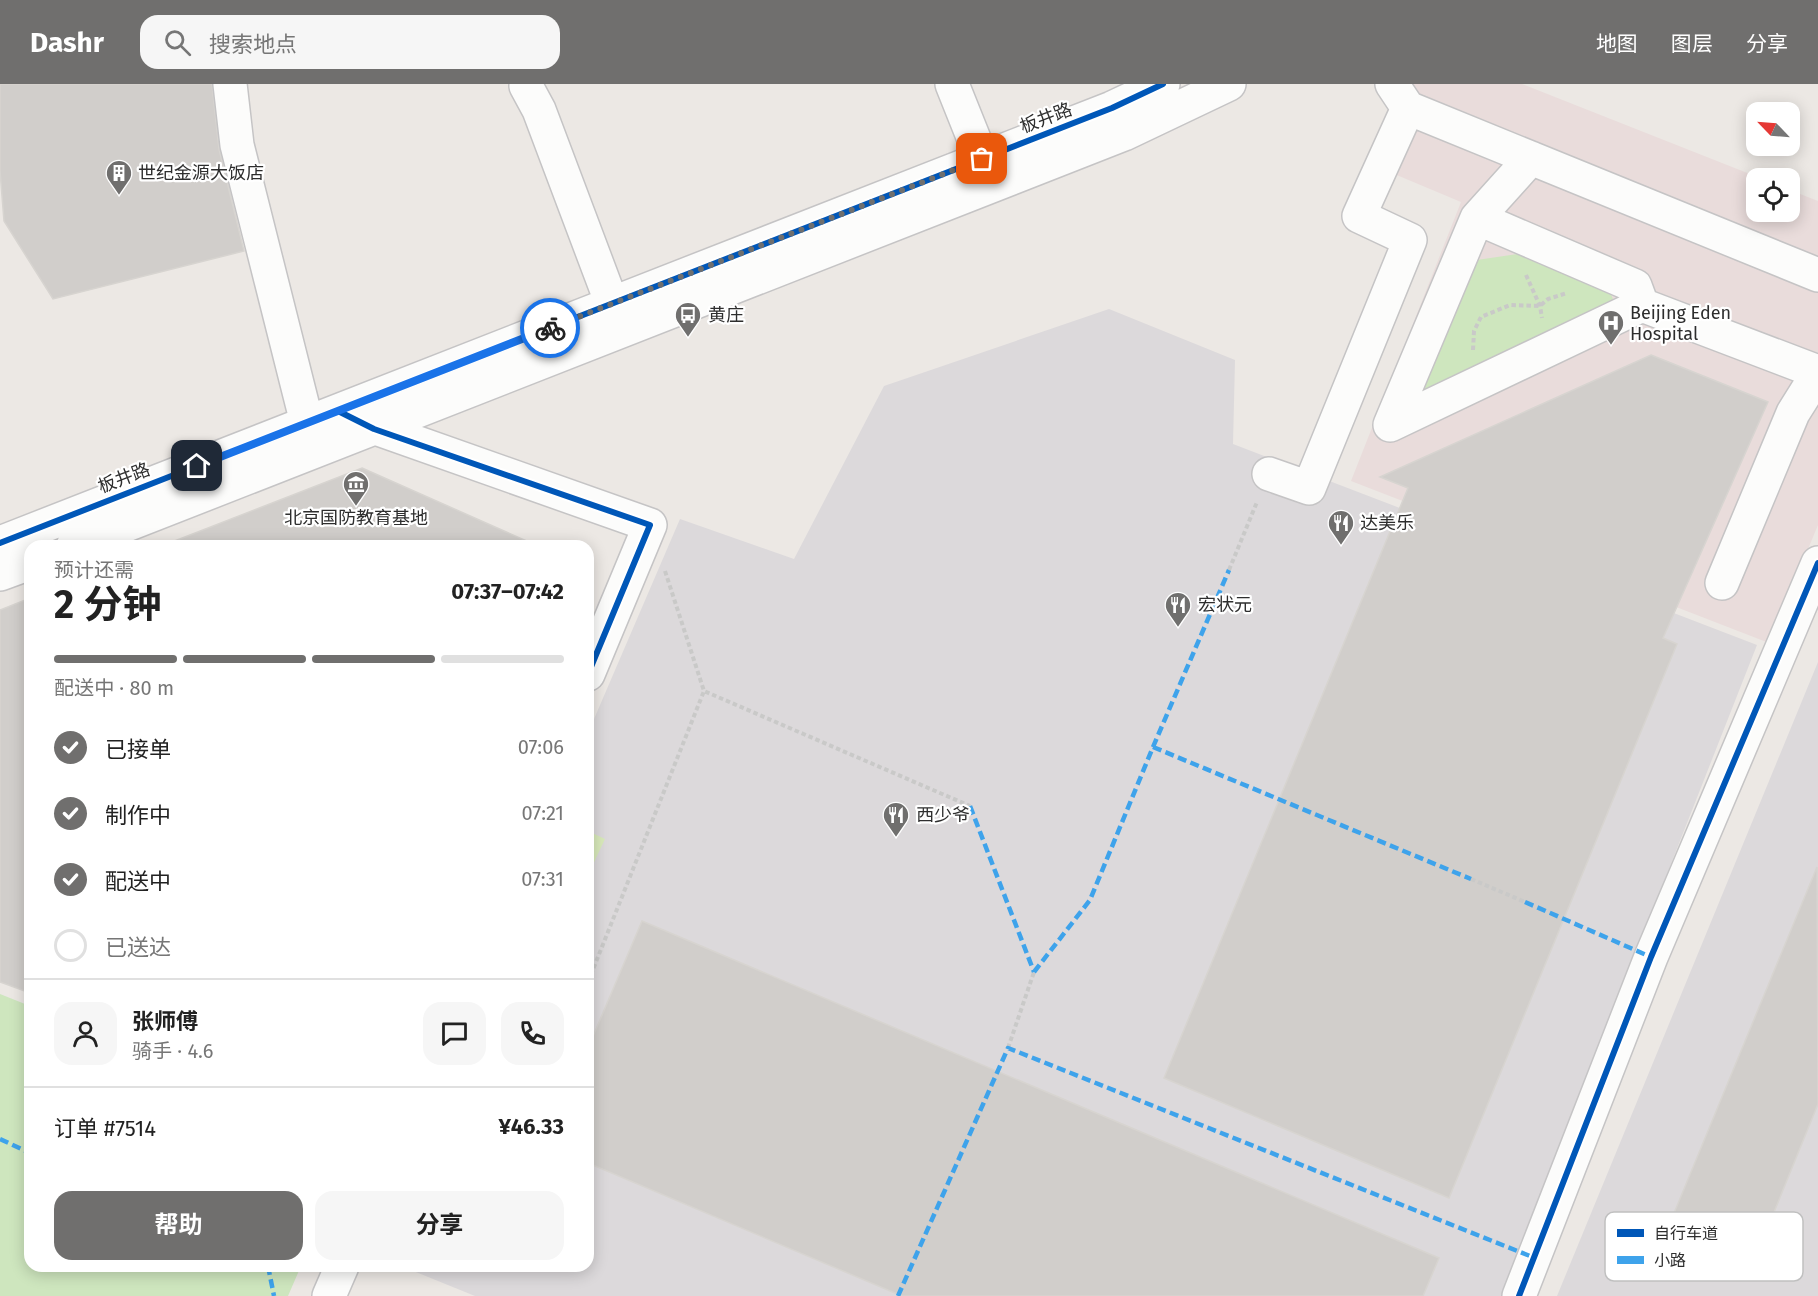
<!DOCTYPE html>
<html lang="zh">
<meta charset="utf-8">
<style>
body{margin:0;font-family:"Fira Sans","Noto Sans SC",sans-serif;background:#f6f6f6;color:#222;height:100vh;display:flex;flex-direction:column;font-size:22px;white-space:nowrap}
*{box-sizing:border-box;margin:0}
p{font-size:20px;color:#767676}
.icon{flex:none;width:33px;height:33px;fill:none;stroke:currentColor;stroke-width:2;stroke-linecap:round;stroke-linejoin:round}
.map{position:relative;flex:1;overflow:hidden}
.side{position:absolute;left:24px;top:456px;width:570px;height:732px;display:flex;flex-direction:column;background:#fff;border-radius:18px;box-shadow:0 3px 15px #0003}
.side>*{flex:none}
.needle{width:39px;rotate:295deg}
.fabs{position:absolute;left:1746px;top:18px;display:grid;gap:12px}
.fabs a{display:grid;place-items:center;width:54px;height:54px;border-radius:12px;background:#fff;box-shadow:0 3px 15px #0003;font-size:30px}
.pin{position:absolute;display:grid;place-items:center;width:51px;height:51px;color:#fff;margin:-26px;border-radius:12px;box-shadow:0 3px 9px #0006}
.courier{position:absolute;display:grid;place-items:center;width:60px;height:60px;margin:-30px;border:4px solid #1a73e8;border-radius:50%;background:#fff;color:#222;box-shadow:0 2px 8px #0007}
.overview em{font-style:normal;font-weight:700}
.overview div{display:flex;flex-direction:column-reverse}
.overview{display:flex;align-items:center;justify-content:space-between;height:102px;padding:0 30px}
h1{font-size:39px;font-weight:700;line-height:45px}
.bar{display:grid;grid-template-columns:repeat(4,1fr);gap:9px 6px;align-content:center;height:72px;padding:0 30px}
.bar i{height:8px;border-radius:4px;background:#e0e0e0}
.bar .current{background:#706f6e}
.bar p{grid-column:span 4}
.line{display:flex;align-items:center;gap:15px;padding:0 30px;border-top:2px solid #e0e0e0}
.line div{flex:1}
.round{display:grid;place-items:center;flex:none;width:63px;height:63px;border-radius:18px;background:#f6f6f6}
ol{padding:0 30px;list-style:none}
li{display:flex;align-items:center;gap:18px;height:66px}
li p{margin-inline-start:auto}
li .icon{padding:6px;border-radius:50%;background:#706f6e;color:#fff;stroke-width:4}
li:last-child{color:#767676}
li i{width:33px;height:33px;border:3px solid #e0e0e0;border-radius:50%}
.button{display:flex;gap:12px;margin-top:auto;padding:12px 30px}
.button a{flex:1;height:69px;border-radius:18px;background:#706f6e;color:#fff;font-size:24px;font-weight:700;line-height:69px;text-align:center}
.button a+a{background:#f6f6f6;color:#222}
header{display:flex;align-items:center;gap:36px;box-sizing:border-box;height:84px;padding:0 30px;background:#706f6e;color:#fff}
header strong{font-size:28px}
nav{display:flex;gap:33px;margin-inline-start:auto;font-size:21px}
.search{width:420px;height:54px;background:#f6f6f6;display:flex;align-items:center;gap:15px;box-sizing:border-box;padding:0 21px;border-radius:18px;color:#767676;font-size:22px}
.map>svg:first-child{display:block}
.industrial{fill:#dcd9db}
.medical{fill:#e9dcdb}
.green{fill:#cee6be}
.pitch{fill:#d9eabb}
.building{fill:#d1cecb;stroke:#d7d4d0;stroke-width:1.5}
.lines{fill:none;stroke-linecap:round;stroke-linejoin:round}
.minor-casing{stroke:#c5c4c5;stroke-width:36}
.path{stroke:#c9c9c8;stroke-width:4;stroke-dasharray:4.5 3;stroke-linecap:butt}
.minor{stroke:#fcfcfb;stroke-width:33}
.quiet{stroke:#3ea3eb;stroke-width:4.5;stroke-dasharray:9 4.5;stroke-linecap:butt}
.cycleway-casing{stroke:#fff;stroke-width:10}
.cycleway{stroke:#0057b8;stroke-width:6}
.done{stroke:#706f6e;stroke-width:6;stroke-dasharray:0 10.8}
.route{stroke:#1a73e8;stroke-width:8}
.labels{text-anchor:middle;stroke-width:4.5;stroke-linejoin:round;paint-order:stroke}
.street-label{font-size:18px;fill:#2e2e2e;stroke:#fff}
.poi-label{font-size:18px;fill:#2e2e2e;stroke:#fff;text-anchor:start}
.key{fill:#fff;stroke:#c0c0c0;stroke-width:1.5}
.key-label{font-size:16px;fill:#2e2e2e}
</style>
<header>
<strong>Dashr</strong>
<div class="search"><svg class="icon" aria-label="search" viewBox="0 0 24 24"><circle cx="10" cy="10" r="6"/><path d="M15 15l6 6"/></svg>搜索地点</div>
<nav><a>地图</a><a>图层</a><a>分享</a></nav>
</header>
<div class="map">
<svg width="1818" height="1212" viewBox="0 0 1818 1212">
<rect width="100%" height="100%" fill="#ece8e4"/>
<path class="industrial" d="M1109,225l126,51 -2,84 524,201 -256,651h-1026l-74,-30h187v-533l92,-214 114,40 90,-173z
M1818,578v634h-261z"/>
<path class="medical" d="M1407,0h115l238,94h-4v34h34v-22l28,11v324l-49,118 -418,-162 110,-279 -93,-39z"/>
<path class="green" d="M1531,168l75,31 7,16 -6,16 -182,76 -3,-10 48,-120z
M0,910l30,12v260h271l-13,30h-288z"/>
<path class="pitch" d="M588,747l17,8 -17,36z"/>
<path class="building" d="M0,0h212l7,65 25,102 -191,48 -49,-78 -4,-50z
M1651,271l117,47 -105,236 14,6 -228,554 -285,-120 244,-590 -28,-11z
M362,384l176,78h-370l-1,-2z
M30,514v395l-30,-11v-372z
M1817,783l1,237 -61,150 -85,-36z
M642,837l797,337 -16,38h-521l-314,-133v-115z"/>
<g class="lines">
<g class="minor-casing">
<path id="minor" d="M230,0l7,61 70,278
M952,0l30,75
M526,2l13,24 73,194
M1408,24l410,167
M1477,134l54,-60
M1642,221l-7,-19 -158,-68 -87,207 252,-120 176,67
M367,341l283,100 -62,149
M1269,390l40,14 101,-248 -51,-24 49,-108 -16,-24
M0,459l1112,-435 51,-24
M73,462l1051,-412 105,-50
M0,490l30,-11
M1722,499l71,-170 25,-40
M329,1212l13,-30
M1519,1212l132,-339 167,-394"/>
</g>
<path class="path" d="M1526,191l14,31 2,12
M1473,266l1,-19 7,-14 29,-12 30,1 8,-7 19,-6
M1229,486l28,-68
M665,487l39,120 266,115
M1471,795l54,23
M588,898l116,-291
M1008,964l26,-76"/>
<use href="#minor" class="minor"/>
<path class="quiet" d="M1153,663l318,132
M970,722l64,166
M1525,818l126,55
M1034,888l56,-72 63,-153 76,-177
M0,1055l30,14
M268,1182l6,30
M898,1212l110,-248 527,210"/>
<g class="cycleway-casing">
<path id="cycleway" d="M338,327l36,18 276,96 -62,149
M0,459l1112,-435 51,-24
M1519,1212l132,-339 167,-394"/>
</g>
<use href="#cycleway" class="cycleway"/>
</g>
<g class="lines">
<path class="done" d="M550,244l432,-169"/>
<path class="route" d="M197,382l353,-138"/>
</g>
<defs>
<g id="building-pin" transform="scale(1.35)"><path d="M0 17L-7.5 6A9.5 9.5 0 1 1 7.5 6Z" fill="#706f6e" stroke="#fff"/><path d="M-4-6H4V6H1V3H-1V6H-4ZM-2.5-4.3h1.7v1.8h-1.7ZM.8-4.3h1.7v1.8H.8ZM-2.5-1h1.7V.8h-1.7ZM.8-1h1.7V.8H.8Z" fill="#fff"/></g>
<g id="bus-pin" transform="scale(1.35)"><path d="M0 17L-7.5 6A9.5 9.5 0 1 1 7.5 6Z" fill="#706f6e" stroke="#fff"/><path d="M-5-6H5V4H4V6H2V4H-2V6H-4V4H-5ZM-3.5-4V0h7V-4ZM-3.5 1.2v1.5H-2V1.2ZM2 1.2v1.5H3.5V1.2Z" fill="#fff"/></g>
<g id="hospital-pin" transform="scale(1.35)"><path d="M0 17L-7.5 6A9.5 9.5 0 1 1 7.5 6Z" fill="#706f6e" stroke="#fff"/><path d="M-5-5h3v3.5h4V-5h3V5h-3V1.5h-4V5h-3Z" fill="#fff"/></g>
<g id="museum-pin" transform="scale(1.35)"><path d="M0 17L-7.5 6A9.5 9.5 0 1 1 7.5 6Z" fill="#706f6e" stroke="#fff"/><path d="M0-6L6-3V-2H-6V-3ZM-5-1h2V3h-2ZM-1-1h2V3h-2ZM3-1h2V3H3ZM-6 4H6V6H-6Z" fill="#fff"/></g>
<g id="restaurant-pin" transform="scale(1.35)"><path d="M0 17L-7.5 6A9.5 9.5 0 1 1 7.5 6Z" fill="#706f6e" stroke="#fff"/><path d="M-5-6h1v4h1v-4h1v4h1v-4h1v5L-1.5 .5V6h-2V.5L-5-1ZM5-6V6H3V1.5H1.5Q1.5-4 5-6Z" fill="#fff"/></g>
</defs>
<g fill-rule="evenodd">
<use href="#building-pin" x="119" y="89"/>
<use href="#bus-pin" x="688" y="231"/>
<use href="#hospital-pin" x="1611" y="239"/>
<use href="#museum-pin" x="356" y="400"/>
<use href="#restaurant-pin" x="1341" y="439"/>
<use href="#restaurant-pin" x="1178" y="521"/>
<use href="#restaurant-pin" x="896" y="731"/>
</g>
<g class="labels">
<g class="street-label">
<text transform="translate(1046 34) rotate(-21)" y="6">板井路</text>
<text transform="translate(124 394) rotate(-21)" y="6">板井路</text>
</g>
<g class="poi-label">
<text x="138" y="95">世纪金源大饭店</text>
<text x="1630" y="235">Beijing Eden<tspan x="1630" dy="21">Hospital</tspan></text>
<text x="708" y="237">黄庄</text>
<text x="356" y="440" text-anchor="middle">北京国防教育基地</text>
<text x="1360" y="445">达美乐</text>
<text x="1198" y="527">宏状元</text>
<text x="916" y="737">西少爷</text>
</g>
</g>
<rect x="1605" y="1128" width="198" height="69" rx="9" class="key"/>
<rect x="1617" y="1145" width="27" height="8" fill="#0057b8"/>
<rect x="1617" y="1172" width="27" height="8" fill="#3ea3eb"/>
<g class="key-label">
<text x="1654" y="1155">自行车道</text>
<text x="1654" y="1182">小路</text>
</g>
</svg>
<div class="fabs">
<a><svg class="needle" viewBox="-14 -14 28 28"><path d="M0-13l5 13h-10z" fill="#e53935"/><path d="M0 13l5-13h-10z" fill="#767676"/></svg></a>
<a><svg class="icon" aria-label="locate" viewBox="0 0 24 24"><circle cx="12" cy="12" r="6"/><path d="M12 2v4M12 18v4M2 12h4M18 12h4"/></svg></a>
</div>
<div class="pin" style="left:982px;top:75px;background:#ea580c"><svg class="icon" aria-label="bag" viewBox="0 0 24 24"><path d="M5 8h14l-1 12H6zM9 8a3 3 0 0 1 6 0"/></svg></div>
<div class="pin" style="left:197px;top:382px;background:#1f2937"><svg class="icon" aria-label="home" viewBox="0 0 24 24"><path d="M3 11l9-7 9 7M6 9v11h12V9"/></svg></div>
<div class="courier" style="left:550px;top:244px"><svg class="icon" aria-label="bike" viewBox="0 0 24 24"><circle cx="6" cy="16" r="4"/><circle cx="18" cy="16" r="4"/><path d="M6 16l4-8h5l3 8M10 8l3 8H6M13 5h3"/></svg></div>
<section class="side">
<div class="overview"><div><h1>2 分钟</h1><p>预计还需</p></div><em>07:37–07:42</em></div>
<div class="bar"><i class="current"></i><i class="current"></i><i class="current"></i><i></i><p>配送中 · 80 m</p></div>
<ol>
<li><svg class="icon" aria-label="check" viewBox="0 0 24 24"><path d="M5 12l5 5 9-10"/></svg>已接单<p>07:06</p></li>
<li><svg class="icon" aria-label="check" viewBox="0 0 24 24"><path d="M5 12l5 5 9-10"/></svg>制作中<p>07:21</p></li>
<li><svg class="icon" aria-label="check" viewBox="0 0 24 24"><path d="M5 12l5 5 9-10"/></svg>配送中<p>07:31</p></li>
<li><i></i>已送达</li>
</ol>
<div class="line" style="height:108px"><a class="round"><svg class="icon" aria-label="person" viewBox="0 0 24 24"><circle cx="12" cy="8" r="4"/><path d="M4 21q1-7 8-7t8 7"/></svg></a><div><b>张师傅</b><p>骑手 · 4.6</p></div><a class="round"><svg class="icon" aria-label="chat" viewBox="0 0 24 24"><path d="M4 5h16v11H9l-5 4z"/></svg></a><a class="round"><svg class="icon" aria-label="phone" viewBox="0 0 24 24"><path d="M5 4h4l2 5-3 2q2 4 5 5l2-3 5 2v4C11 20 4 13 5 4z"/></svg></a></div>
<div class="line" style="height:78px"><div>订单 #7514</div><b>¥46.33</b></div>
<div class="button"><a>帮助</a><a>分享</a></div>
</section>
</div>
